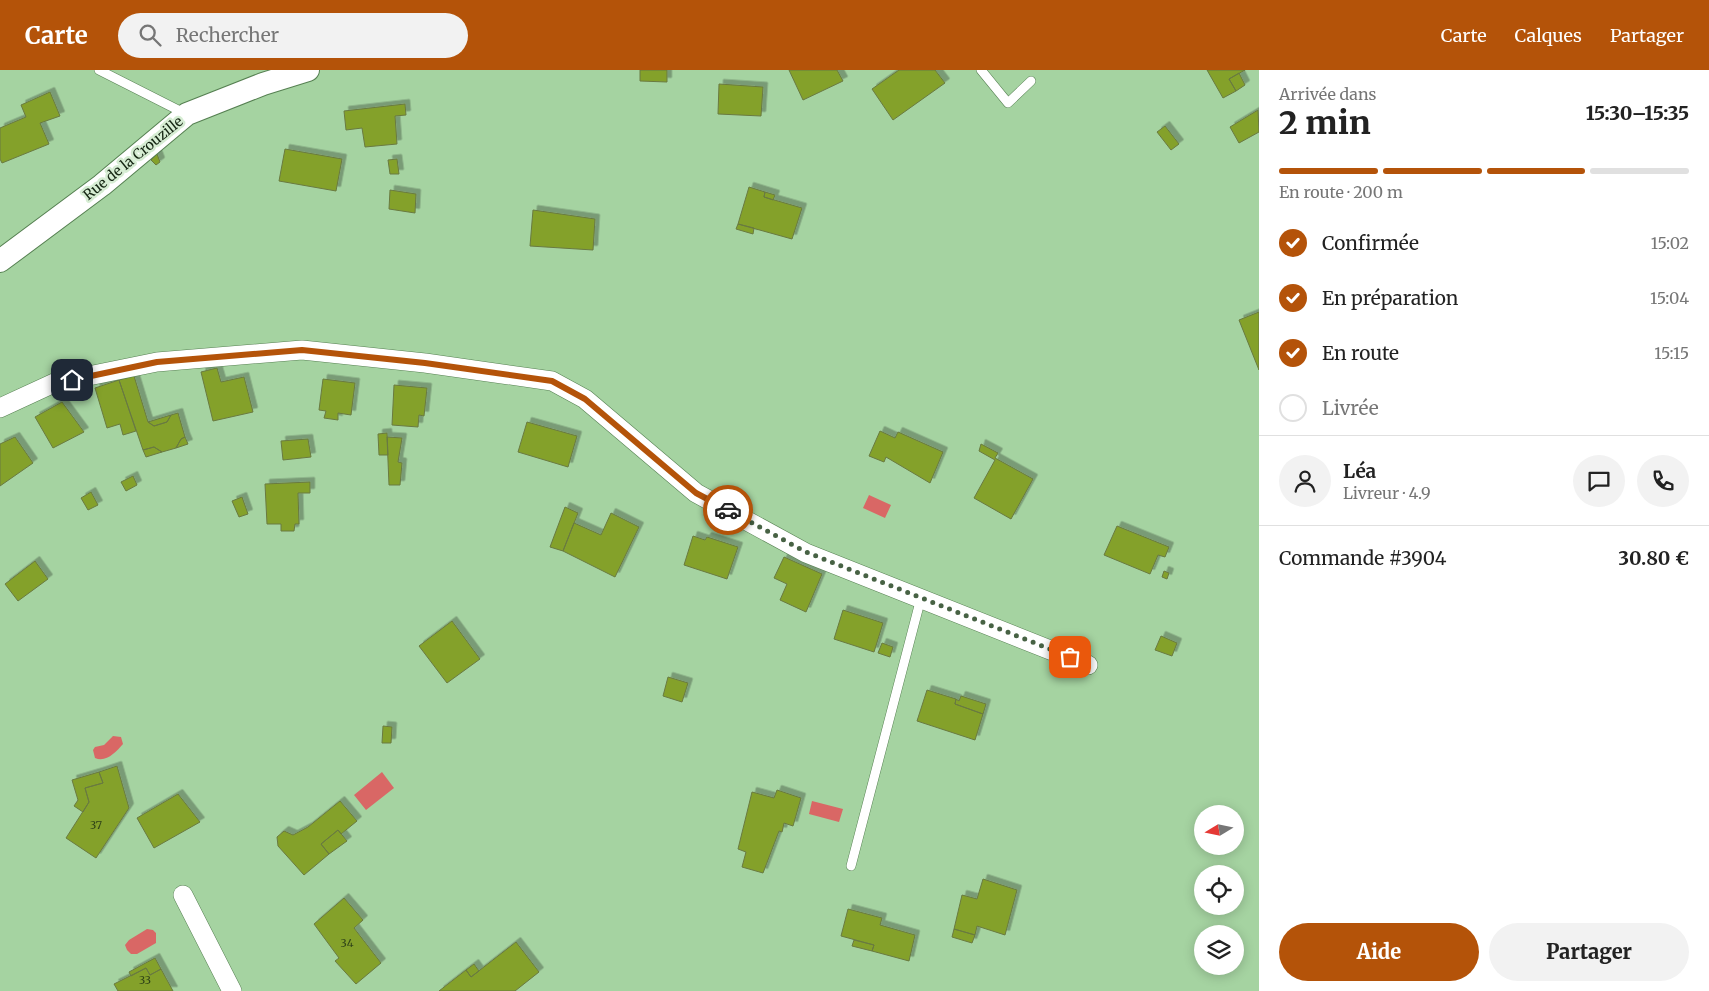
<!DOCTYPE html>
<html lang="fr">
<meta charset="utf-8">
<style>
body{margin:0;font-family:Merriweather,serif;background:#f2f2f2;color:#222;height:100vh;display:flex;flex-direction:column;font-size:19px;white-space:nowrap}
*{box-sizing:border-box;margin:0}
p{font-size:16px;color:#767676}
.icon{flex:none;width:28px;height:28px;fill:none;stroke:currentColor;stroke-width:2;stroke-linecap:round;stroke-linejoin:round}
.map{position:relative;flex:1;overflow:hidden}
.panel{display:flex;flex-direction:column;background:#fff;width:450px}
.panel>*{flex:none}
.needle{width:32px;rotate:260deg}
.controls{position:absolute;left:1194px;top:735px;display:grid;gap:10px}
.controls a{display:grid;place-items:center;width:50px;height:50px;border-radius:50%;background:#fff;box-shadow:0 2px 12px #0003;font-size:25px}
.pin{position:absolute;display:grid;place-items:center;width:42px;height:42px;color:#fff;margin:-21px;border-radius:10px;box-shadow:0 2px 8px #0006}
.courier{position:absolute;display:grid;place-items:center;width:50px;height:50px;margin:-25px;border:4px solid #b45309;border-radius:50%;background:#fff;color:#222;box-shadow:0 1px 6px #0007}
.head em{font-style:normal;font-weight:800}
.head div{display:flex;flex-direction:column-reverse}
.head{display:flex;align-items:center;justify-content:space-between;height:85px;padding:0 20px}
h1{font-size:32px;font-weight:800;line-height:38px}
.bar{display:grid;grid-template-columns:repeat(4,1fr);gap:8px 5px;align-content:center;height:60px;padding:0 20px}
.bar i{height:6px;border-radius:4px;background:#e0e0e0}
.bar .selected{background:#b45309}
.bar p{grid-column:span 4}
.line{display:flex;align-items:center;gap:12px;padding:0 20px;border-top:1px solid #e0e0e0}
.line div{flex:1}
.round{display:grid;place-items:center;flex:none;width:52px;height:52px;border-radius:26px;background:#f2f2f2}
ol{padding:0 20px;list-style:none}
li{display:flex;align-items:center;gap:15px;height:55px}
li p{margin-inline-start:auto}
li .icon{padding:5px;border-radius:50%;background:#b45309;color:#fff;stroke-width:4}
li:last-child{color:#767676}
li i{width:28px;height:28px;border:2px solid #e0e0e0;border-radius:50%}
.action{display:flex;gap:10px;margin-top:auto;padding:10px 20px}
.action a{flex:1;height:58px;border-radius:30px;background:#b45309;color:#fff;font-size:20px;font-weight:800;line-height:58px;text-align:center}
.action a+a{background:#f2f2f2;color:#222}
header{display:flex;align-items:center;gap:30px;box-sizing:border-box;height:70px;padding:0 25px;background:#b45309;color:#fff}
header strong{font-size:24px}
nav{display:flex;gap:28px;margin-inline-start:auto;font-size:18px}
.search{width:350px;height:45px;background:#f2f2f2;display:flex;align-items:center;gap:12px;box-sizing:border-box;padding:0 18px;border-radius:28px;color:#767676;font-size:19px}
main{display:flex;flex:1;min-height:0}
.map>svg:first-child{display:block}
.water{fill:#d96765}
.building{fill:#84a12c;stroke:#697a40;filter:url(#shadow)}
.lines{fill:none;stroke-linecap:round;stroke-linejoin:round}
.service-casing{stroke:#568052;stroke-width:10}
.minor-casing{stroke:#568052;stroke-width:20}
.tertiary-casing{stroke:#568052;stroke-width:24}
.service{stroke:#fff;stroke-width:9}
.minor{stroke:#fff;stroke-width:19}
.tertiary{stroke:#fff;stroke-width:22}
.done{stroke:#476244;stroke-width:5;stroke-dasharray:0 9}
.route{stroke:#b45309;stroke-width:6}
.labels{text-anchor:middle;stroke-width:5;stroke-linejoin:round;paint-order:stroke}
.number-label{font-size:11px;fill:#304418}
.street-label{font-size:14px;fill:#142512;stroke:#d6edd3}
</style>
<header>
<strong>Carte</strong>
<div class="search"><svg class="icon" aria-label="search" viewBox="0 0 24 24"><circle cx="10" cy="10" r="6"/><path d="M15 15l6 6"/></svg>Rechercher</div>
<nav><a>Carte</a><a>Calques</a><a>Partager</a></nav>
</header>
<main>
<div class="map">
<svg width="1259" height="921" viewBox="0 0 1259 921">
<defs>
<filter id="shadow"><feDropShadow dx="4.5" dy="-4.5" stdDeviation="0" flood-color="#0004"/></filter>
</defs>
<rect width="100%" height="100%" fill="#a5d3a1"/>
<path class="water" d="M869,425l22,10 -6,13 -22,-10z
M113,666l8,1 2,7c-7,8 -17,19 -28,14l-2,-8 2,-3 9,-2z
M382,702l12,16 -28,22 -12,-15z
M812,731l31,8 -4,13 -30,-8z
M147,859l6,1 3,3v10l-19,11h-6l-4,-4 -2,-5 4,-5z"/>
<path class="building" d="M640,0h27v12l-27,-1z
M789,0h48l6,11 -40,19z
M899,0h36l10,13 -52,37 -21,-31z
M1207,0h38l-16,9 7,12 -13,7z
M1239,3l6,12 -9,6 -7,-12z
M719,14l44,3 -2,29 -43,-2z
M50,22l10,24 -20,7 9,21 -47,19 -2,-4v-31l26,-11 -5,-12z
M405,34l1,11 -11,1 2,28 -32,3 -3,-19 -16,2 -2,-19z
M1258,40l1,22 -20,11 -9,-16z
M1165,56l14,18 -8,6 -14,-18z
M285,79l57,10 -6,32 -57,-10z
M157,84l3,8 -4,3 -5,-5z
M397,89l2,15h-9l-2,-14z
M749,117l16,5 -1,5 38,11 -10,31 -54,-15z
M390,120l26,4 -1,19 -26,-4z
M765,122l10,3 -2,5 -9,-3z
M533,140l62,9 -2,31 -63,-4z
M738,154l16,4 -1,6 -17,-5z
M1259,242v58l-20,-50z
M217,298l4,14 23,-5 9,35 -40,9 -12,-49z
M134,306l14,46 6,4 13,-4 4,-7 7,-2 7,24 -4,2 -5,9 -14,4 -8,-5 -11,3 -24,-70z
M323,309l32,4 -4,32 -13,-2v7l-14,-2 2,-7 -7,-1z
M119,310l17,51 -13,4 -3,-11 -13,4 -12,-40z
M394,315l33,3 -3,28 -5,-1 -1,12 -26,-2z
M62,332l22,30 -31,16 -18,-31z
M171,345l-4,7 -13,4 -6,-4z
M527,352l50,14 -9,31 -50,-15z
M880,361l15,7 3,-6 45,20 -13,31 -44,-26 -2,5 -15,-6z
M387,363l1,22h-9l-1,-21z
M15,367l18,26 -33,23v-42z
M185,367l3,7 -12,4 5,-9z
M387,367l15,1 -4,24 4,1 -2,22h-11z
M308,369l3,18 -28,3 -2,-19z
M981,374l17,9 -3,5 38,21 -22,40 -37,-21 21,-38 -16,-9z
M154,377l8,5 -16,5 -3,-7z
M133,406l4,9 -11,6 -5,-9z
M310,412v11h-12l1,31h-4l-1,7h-13v-7h-14l-2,-40z
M91,422l7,13 -10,5 -7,-12z
M242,427l6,17 -9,3 -7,-16z
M565,437l13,6 -15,38 -13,-4z
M611,443l28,14 -24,50 -52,-26 11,-28 27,12z
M1117,456l52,21 -4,10 -7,-2 -8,19 -46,-19z
M693,466l12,4 2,-3 31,10 -11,32 -43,-14z
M784,487l38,17 -16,38 -26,-12 7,-16 -13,-6z
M35,491l13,18 -30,22 -13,-17z
M1164,501l5,2 -2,6 -5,-2z
M843,540l40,13 -9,29 -40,-13z
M452,551l28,38 -33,24 -28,-37z
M1161,566l16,7 -5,13 -17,-6z
M882,573l11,4 -3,10 -12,-4z
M668,607l20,6 -6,19 -19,-6z
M927,620l29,9 -1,5 28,10 -8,26 -58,-19z
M961,626l25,8 -3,10 -28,-10 1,-5 3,2z
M383,656l9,1 -1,16h-9z
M117,696l12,42 -33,50 -30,-20 23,-36 -4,-14 18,-5 -4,-11z
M99,702l4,11 -18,5 4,14 -6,10 -9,-6 4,-6 -6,-20z
M777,720l24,8 -8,28 -9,-3 -2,9 -3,-1 -16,42 -21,-6 4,-15 -8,-3 14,-57 22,6z
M178,724l22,28 -46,26 -17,-30z
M340,731l17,20 -16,13 -3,-4 -17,14 8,10 -25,21 -26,-29 -1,-9 7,-6 9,4 15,-8z
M338,760l9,11 -18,13 -8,-10z
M983,809l34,11 -12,45 -28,-9 -2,9 -21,-6 8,-34 15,4z
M344,828l19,22 -9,8 27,35 -25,21 -21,-23 4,-3 -25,-34z
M848,839l34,9 -2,7 35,10 -6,26 -37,-10 2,-6 -33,-9z
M954,859l21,6 -3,8 -20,-6z
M854,870l20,5 -2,6 -20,-5z
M516,872l23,30 -24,19h-76l27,-21 5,7z
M155,888l6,11 -11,6 -4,-7 -15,8 -2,-4z
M474,894l5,7 -8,6 -5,-7z
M146,898l4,7 11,-6 12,22h-55l-4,-7z"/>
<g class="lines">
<g class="service-casing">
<path id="service" d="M99,0l87,44
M981,0l27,33 23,-22
M851,796l70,-268"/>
</g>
<g class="minor-casing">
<path id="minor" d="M0,338l54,-25 103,-21 145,-12 123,13 127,18 33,18 111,94 110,60 282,112
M183,825l49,96"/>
</g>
<g class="tertiary-casing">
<path id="tertiary" d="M0,191l102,-76 85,-71 76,-30 45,-14"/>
</g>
<use href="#service" class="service"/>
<use href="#minor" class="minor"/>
<use href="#tertiary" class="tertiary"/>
</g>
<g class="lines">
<path class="done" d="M728,440l78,42 264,105"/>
<path class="route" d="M72,310l85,-18 145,-12 123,13 127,18 33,18 111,94 32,17"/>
</g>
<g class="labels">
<g class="number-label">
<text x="96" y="759">37</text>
<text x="347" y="877">34</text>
<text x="145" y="914">33</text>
</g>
<g class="street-label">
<text transform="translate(133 88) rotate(-39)" y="5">Rue de la Crouzille</text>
</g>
</g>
</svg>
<div class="controls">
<a><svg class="needle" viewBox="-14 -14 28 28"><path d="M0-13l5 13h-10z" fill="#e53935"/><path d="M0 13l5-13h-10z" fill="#767676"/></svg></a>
<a><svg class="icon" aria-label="locate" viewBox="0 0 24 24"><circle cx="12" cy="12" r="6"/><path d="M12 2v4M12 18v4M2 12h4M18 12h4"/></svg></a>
<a><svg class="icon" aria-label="layers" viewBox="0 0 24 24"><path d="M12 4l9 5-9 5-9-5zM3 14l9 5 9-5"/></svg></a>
</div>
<div class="pin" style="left:1070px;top:587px;background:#ea580c"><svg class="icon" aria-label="bag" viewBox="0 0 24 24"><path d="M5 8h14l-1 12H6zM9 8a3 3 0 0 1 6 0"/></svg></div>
<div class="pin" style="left:72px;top:310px;background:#1f2937"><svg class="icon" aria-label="home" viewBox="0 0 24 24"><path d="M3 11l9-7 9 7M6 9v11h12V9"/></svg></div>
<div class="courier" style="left:728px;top:440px"><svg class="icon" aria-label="car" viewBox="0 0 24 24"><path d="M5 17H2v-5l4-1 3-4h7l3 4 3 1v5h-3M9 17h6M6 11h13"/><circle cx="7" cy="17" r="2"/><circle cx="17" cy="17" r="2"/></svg></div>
</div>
<section class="panel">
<div class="head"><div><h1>2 min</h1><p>Arrivée dans</p></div><em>15:30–15:35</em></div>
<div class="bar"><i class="selected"></i><i class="selected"></i><i class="selected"></i><i></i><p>En route · 200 m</p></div>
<ol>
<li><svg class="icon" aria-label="check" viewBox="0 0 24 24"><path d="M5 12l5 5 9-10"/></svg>Confirmée<p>15:02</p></li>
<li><svg class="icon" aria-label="check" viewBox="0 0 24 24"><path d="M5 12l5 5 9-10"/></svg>En préparation<p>15:04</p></li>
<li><svg class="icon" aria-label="check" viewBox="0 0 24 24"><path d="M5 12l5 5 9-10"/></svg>En route<p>15:15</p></li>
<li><i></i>Livrée</li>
</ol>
<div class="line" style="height:90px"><a class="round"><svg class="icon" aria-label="person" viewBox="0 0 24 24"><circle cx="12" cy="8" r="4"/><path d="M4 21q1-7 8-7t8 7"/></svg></a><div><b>Léa</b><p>Livreur · 4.9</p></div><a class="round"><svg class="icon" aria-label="chat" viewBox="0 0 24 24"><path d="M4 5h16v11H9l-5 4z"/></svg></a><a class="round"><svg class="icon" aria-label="phone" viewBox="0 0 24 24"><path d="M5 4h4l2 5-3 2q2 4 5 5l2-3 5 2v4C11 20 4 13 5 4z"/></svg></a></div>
<div class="line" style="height:65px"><div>Commande #3904</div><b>30.80 €</b></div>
<div class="action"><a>Aide</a><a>Partager</a></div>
</section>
</main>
